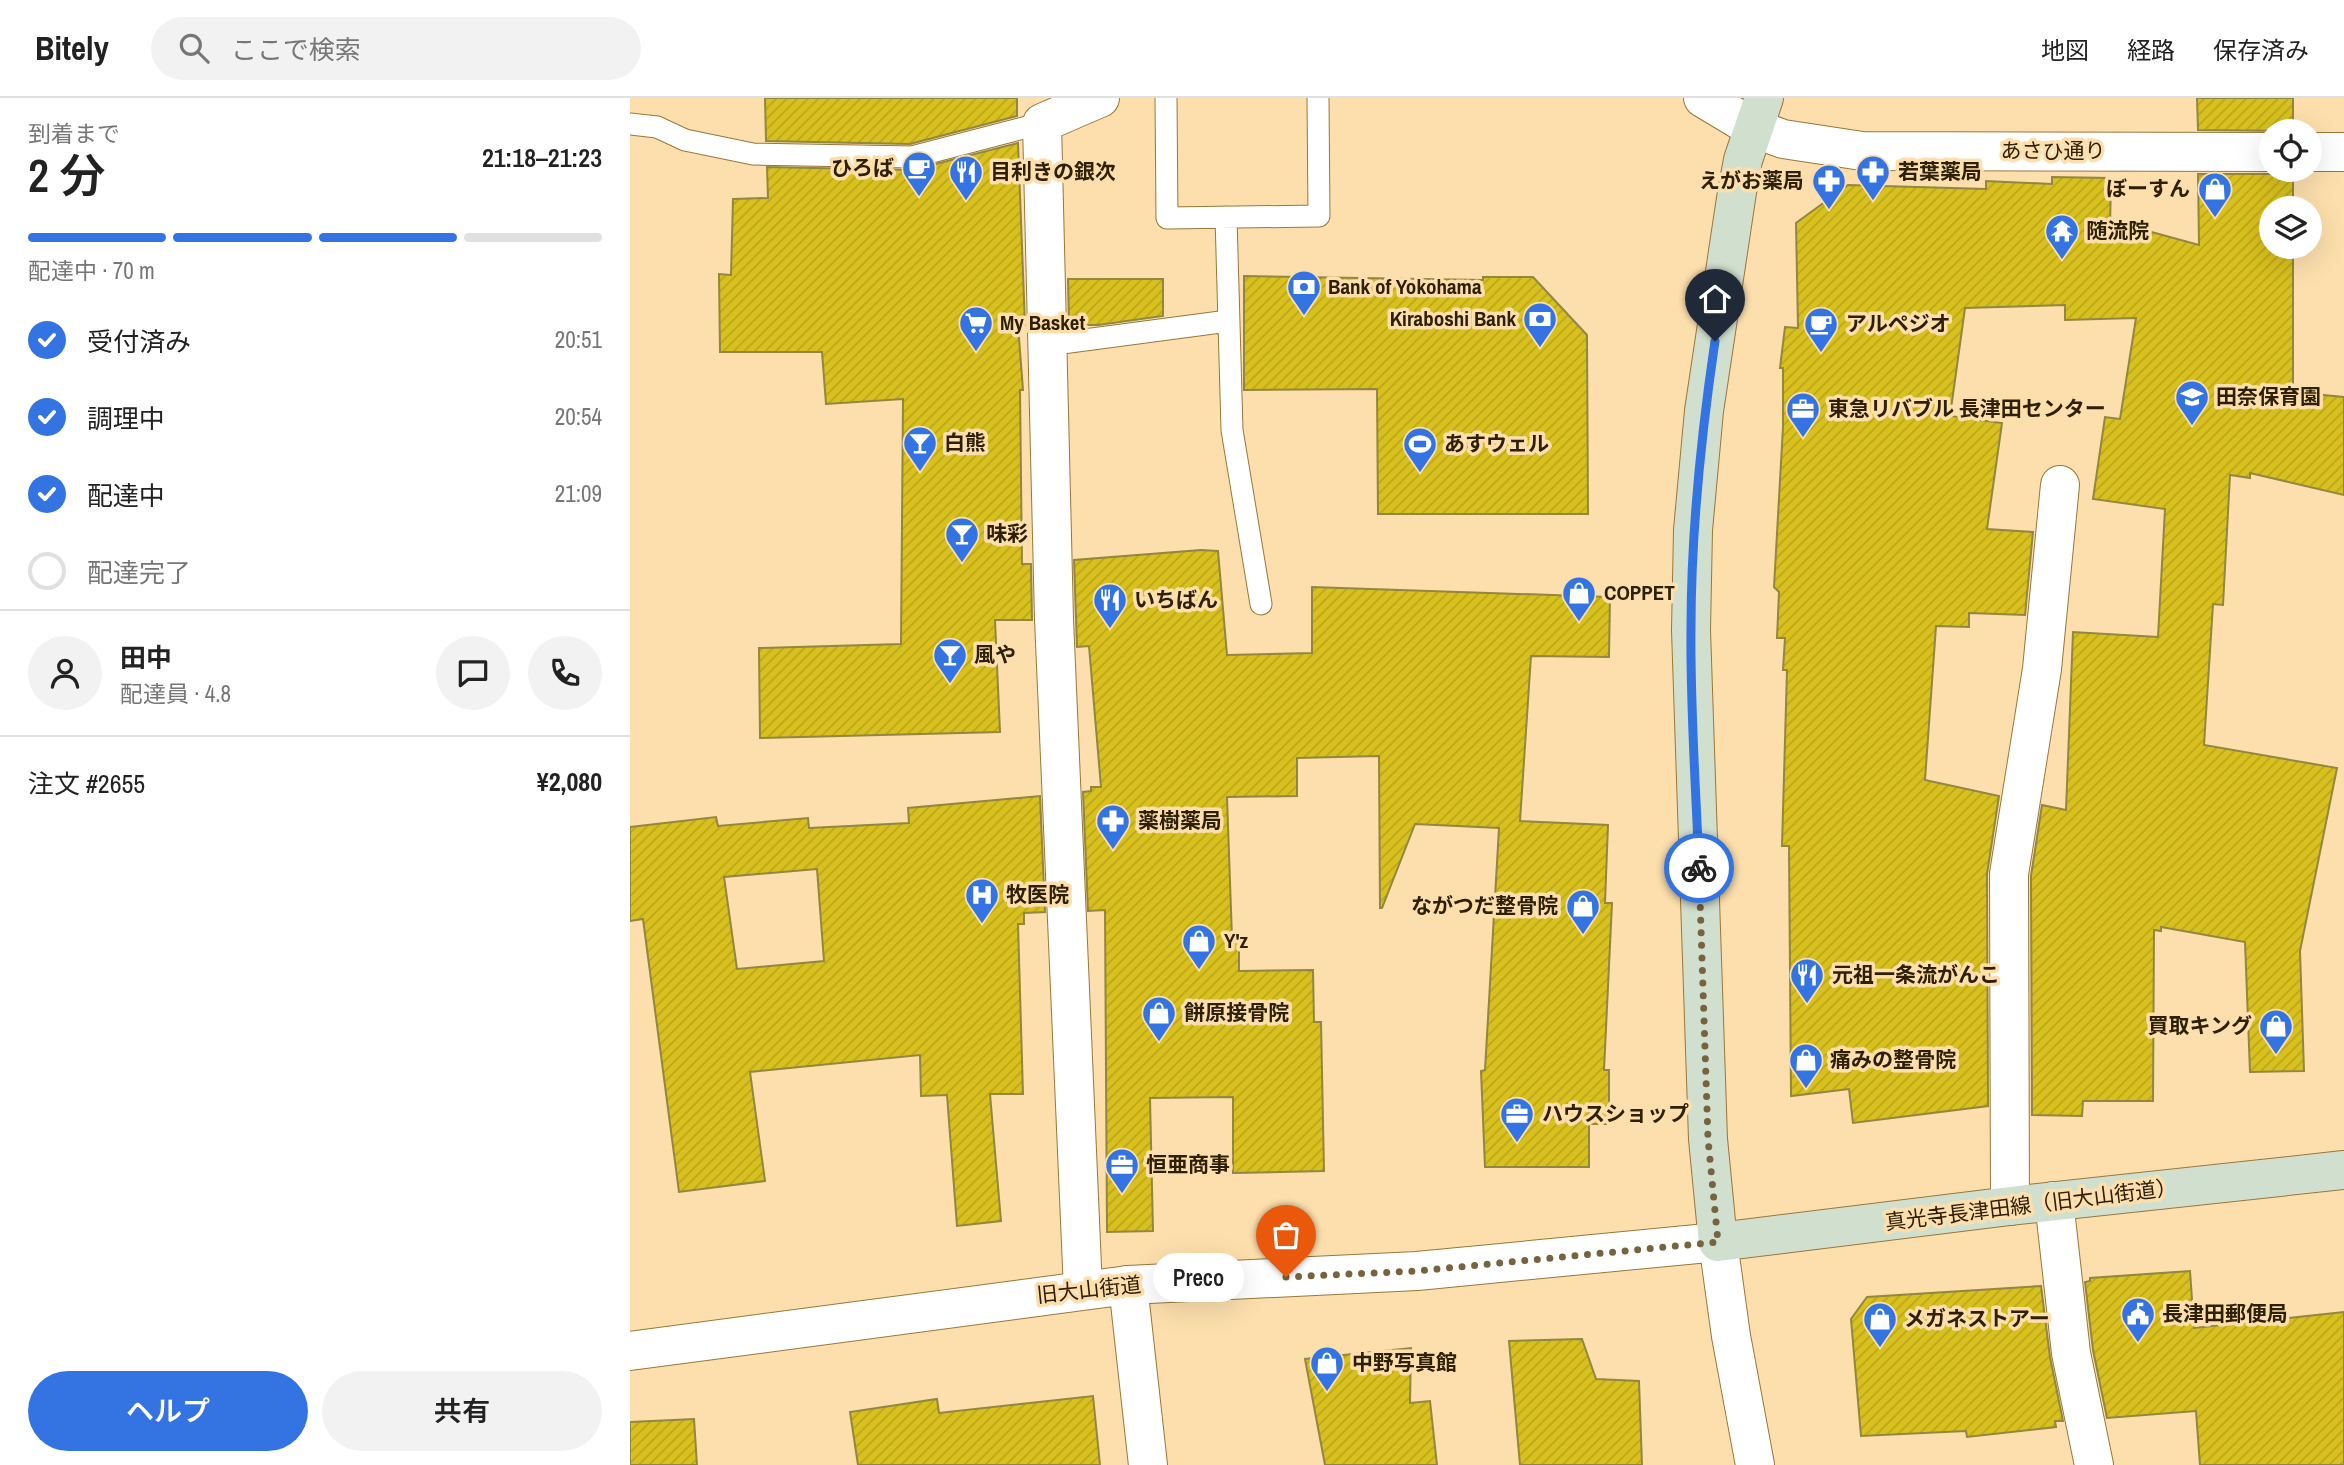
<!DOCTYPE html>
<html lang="ja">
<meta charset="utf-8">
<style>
body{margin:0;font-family:"Archivo Narrow","Noto Sans JP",sans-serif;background:#f2f2f2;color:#222;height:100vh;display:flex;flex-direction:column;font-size:26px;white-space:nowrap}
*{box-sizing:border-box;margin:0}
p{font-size:23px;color:#767676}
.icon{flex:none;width:38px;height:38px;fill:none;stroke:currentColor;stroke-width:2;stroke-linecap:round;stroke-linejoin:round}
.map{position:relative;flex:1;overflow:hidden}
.panel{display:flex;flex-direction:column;background:#fff;width:630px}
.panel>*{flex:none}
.tools{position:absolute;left:1629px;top:21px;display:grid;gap:14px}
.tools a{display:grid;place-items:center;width:63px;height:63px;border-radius:50%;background:#fff;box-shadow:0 7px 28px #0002;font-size:35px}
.pin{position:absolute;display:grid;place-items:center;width:60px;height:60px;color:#fff;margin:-72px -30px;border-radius:50% 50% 50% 0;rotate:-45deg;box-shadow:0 0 7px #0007}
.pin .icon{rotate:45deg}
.courier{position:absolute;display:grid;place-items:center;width:70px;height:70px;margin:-35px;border:5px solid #3474e2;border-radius:50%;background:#fff;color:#222;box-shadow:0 2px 9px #0007}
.bubble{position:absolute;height:49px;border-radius:24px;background:#fff;box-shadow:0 7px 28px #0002;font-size:23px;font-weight:600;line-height:49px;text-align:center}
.overview em{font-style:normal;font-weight:600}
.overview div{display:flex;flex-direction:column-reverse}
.overview{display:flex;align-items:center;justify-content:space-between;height:119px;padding:0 28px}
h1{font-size:46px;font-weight:600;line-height:52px}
.bar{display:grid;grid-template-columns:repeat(4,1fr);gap:10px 7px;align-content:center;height:84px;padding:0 28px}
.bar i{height:9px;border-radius:5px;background:#e0e0e0}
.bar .on{background:#3474e2}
.bar p{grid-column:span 4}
.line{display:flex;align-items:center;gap:18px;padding:0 28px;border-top:2px solid #e0e0e0}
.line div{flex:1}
.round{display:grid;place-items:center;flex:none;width:74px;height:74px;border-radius:37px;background:#f2f2f2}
ol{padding:0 28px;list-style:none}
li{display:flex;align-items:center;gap:21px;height:77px}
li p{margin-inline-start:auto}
li .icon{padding:7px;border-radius:50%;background:#3474e2;color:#fff;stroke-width:4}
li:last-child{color:#767676}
li i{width:38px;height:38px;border:4px solid #e0e0e0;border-radius:50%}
.primary-button{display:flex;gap:14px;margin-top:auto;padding:14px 28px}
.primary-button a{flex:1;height:80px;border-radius:42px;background:#3474e2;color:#fff;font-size:28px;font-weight:600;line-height:80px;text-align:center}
.primary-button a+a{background:#f2f2f2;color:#222}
header{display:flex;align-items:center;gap:42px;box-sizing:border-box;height:98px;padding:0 35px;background:#fff;border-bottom:2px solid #e0e0e0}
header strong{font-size:33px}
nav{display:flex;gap:38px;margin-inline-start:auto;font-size:24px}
.search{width:490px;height:63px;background:#f2f2f2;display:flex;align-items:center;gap:18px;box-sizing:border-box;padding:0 24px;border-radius:38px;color:#767676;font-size:26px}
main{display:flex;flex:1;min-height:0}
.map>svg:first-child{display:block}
.building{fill:url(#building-hatch);stroke:#918642;stroke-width:2;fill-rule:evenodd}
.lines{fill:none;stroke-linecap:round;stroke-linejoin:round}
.service-casing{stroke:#99773a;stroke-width:23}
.minor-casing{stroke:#99773a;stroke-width:40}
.tertiary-casing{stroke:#99773a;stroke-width:40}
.secondary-casing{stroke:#99773a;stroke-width:40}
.service{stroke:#fff;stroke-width:21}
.minor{stroke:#fff;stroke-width:38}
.tertiary{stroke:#fff;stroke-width:38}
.secondary{stroke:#d1dfcf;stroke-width:38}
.done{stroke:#766340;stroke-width:7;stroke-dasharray:0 12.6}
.route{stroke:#3474e2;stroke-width:9}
.labels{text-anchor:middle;stroke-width:7;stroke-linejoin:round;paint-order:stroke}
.street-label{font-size:21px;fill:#2e2006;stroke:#fddfad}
.poi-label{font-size:21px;font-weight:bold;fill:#2e2006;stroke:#fddfad;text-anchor:start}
</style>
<header>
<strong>Bitely</strong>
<div class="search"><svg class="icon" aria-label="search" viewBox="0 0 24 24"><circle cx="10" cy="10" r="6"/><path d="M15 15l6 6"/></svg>ここで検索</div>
<nav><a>地図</a><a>経路</a><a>保存済み</a></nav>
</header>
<main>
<section class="panel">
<div class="overview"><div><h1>2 分</h1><p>到着まで</p></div><em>21:18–21:23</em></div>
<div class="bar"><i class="on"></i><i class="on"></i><i class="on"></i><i></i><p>配達中 · 70 m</p></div>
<ol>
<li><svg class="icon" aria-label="check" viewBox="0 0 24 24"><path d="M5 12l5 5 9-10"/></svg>受付済み<p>20:51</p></li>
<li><svg class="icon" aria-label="check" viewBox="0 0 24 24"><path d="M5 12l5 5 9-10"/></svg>調理中<p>20:54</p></li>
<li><svg class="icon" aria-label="check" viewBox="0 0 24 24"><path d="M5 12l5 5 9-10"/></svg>配達中<p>21:09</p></li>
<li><i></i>配達完了</li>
</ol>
<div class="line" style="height:126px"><a class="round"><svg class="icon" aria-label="person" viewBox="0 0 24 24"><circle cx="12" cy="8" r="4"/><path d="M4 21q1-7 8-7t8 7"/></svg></a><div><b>田中</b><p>配達員 · 4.8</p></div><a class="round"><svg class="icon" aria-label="chat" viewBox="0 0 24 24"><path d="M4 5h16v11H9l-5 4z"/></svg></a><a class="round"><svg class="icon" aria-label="phone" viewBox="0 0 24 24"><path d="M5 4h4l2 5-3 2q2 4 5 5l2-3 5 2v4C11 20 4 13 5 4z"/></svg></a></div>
<div class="line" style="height:91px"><div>注文 #2655</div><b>¥2,080</b></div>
<div class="primary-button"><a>ヘルプ</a><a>共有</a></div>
</section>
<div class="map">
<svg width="1714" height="1367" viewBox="0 0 1714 1367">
<defs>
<pattern id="building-hatch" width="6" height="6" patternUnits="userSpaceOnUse" patternTransform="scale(1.75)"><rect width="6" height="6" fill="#d8c11e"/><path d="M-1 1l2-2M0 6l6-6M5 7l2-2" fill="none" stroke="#baa61a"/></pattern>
</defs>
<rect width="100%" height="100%" fill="#fddfad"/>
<path class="building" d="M135,0h252v18l-107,28 -144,-3z
M1567,0h96v33l-95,-1z
M388,45l7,182h-7l5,65h-3l2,174h9l1,56h-37l5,112 -240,6 -1,-90 142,-4 2,-245 -77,5 -4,-52h-102l-1,-78 12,1 2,-76 35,-1 -1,-31 145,3z
M1654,72h9v38h-21v39h21v145l51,5v98l-94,-22v5l-20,-3 -7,130 -10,-1 -9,141 133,23 -37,183 4,120 -54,1 -5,-130 -84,-15v4l-7,-1 -1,171h-70l-1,15 -50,-1 -1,-239 11,-71 24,5 7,-178 85,5 7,-128 -72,-10 12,-82 15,2 16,-101 -71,2v-15l-100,3 -15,108 52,7 -15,106 46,3 -8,83 -56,-2v14l-33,-1 -11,154 74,16 -12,78 1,232 -135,17 -4,-34 -58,7 -2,-250h-7l5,-176h-4l2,-32h-8l2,-46 -5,-5 9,-160v-59h-3l5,-41 13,1 -2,-105 52,-38 138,4v-8l66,3v-7l59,1 -1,51 27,-1 62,17 -1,-71h74z
M614,178l239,4v-3h50l54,58 1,179h-210l-1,-125 -133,1z
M438,181h95v37l-65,9h-29z
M571,452l17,1 9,104 85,-2v-66l298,10 -1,60 -78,-1 -11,165 88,4 -3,78h7l-8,167h5v54h-20v43h-104l-4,-96 4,-1 14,-242 -84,-4 -33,84h-2l-1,-152 -82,2v38l-70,1 5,141h7v33l74,-1 1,52h7l3,149 -91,2v-76l-83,1 3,133 -46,1 -2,-322 -17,1 -5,-119 8,-1v-4h10l-12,-141 -12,1 -3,-87z
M410,698l5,116 -21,1v11h-6l5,170h-33l11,127 -44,5 -10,-131 -26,1 -1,-41 -170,17 15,109 -86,11 -36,-273 -13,2v-94l86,-10 2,9 90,-8 1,10 100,-5 -1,-15zM187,771l7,92 -87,8 -13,-92z
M1560,1173l4,57 150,-16v153h-144l-4,-54 -89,7 -14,-68 -8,-68 5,-1v-3z
M1411,1188l9,71 13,64h-8l1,6 -89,10 -1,-6 -105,5 -10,-117 16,-22z
M952,1241l14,40 43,2 3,84h-122l-11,-124z
M781,1250l-1,55 20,-2 7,64h-112l-20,-106z
M463,1298l7,69h-242l-8,-53 87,-13 2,14z
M64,1321l3,46h-67v-43z"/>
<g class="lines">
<g class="service-casing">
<path id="service" d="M536,0l1,120 152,-2 -1,-118
M0,26l27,3 28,13 68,14 159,3 130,-34
M596,119l6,213 29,174
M417,247l181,-24"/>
</g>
<g class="minor-casing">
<path id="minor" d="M1123,30l30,11 79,12 410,1
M1680,54h34
M1424,1103l17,152 23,112
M1380,1108l-1,-332 33,-205 18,-184
M498,1187l20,180
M453,1192l-29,-671 -12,-496 58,-25"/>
</g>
<g class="tertiary-casing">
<path id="tertiary" d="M1073,0l50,30
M0,1253l498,-66 289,-14 301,-29 13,94 24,129"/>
</g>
<g class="secondary-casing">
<path id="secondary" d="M1134,0l-21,62 -6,32 -33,219 -11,119 -2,100 17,509 10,103 292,-36 334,-36"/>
</g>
<use href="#service" class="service"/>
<use href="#minor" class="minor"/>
<use href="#tertiary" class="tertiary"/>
<use href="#secondary" class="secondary"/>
</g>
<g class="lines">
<path class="done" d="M656,1179l131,-6 301,-29 -10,-103 -9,-271"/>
<path class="route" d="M1069,770c-3,-79 -9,-160 -8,-240 0,-97 10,-192 24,-287"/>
</g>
<defs>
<g id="cafe-pin" transform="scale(1.75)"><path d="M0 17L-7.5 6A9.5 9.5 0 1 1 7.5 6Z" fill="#3474e2" stroke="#fddfad"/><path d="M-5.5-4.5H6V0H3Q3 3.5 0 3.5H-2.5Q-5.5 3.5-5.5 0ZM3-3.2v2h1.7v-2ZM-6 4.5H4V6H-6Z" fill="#fff"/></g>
<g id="restaurant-pin" transform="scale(1.75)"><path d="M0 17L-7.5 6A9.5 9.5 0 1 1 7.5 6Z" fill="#3474e2" stroke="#fddfad"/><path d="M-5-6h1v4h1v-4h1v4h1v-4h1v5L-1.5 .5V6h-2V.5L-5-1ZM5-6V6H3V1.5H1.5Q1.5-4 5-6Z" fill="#fff"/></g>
<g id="pharmacy-pin" transform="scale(1.75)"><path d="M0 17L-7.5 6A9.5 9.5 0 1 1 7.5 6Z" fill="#3474e2" stroke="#fddfad"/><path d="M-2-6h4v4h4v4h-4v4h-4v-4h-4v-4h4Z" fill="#fff"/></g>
<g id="shop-pin" transform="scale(1.75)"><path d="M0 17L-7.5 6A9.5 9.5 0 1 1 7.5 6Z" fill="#3474e2" stroke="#fddfad"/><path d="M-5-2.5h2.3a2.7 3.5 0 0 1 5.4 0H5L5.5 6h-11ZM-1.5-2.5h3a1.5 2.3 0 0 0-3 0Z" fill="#fff"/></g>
<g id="temple-pin" transform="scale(1.75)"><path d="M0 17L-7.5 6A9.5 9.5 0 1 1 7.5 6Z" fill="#3474e2" stroke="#fddfad"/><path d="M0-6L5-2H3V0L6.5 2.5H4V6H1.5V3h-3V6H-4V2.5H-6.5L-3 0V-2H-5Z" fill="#fff"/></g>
<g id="bank-pin" transform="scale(1.75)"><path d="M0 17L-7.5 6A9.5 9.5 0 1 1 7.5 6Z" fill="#3474e2" stroke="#fddfad"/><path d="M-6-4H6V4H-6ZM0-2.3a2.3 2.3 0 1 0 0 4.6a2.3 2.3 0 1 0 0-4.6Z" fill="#fff"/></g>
<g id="supermarket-pin" transform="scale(1.75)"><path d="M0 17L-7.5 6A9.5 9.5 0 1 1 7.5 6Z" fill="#3474e2" stroke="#fddfad"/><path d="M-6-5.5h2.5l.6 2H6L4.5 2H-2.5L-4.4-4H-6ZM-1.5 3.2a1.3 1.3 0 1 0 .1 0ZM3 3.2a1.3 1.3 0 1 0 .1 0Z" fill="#fff"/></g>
<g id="school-pin" transform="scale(1.75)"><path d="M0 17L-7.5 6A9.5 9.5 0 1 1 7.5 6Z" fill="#3474e2" stroke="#fddfad"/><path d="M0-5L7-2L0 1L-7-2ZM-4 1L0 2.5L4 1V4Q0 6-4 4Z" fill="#fff"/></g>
<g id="office-pin" transform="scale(1.75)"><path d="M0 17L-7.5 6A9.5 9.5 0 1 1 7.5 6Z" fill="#3474e2" stroke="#fddfad"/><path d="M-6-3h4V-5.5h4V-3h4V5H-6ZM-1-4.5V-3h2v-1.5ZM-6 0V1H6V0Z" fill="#fff"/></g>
<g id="bar-pin" transform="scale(1.75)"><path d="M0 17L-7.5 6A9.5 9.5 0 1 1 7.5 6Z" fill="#3474e2" stroke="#fddfad"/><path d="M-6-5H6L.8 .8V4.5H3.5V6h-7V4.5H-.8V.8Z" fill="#fff"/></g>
<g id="stadium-pin" transform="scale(1.75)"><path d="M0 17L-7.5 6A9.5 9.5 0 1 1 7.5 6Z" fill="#3474e2" stroke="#fddfad"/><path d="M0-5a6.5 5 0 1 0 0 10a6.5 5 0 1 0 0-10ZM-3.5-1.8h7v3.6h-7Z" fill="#fff"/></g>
<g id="hospital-pin" transform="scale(1.75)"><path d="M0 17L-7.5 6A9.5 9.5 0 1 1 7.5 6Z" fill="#3474e2" stroke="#fddfad"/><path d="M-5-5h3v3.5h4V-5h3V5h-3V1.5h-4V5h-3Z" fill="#fff"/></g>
<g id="civic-pin" transform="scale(1.75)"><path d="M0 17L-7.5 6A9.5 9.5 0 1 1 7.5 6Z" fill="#3474e2" stroke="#fddfad"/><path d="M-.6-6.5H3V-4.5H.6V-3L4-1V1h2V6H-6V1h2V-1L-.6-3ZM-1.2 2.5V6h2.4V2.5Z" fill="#fff"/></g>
</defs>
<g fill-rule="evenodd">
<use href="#cafe-pin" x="289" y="70"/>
<use href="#restaurant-pin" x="336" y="74"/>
<use href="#pharmacy-pin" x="1243" y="74"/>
<use href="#pharmacy-pin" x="1199" y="83"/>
<use href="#shop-pin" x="1585" y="91"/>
<use href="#temple-pin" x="1432" y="133"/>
<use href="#bank-pin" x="674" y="189"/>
<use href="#bank-pin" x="910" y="221"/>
<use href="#supermarket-pin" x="346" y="225"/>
<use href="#cafe-pin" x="1191" y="226"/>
<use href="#school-pin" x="1562" y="299"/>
<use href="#office-pin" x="1173" y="311"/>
<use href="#bar-pin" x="290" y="345"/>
<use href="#stadium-pin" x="790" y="346"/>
<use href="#bar-pin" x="332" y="436"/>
<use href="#shop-pin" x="949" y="495"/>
<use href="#restaurant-pin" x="480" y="502"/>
<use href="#bar-pin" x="320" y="557"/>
<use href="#pharmacy-pin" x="483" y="723"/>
<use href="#hospital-pin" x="352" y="797"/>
<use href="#shop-pin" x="953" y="808"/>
<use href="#shop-pin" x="569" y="843"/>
<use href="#restaurant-pin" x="1177" y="877"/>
<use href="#shop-pin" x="529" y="915"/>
<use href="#shop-pin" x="1646" y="928"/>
<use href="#shop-pin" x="1176" y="962"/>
<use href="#office-pin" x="887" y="1016"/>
<use href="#office-pin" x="492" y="1067"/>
<use href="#civic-pin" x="1508" y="1216"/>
<use href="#shop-pin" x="1250" y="1221"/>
<use href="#shop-pin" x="697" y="1265"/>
</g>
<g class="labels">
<g class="street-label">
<text x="1423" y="60">あさひ通り</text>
<text transform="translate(1401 1107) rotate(-7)" y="7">真光寺長津田線（旧大山街道）</text>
<text transform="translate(459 1192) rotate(-6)" y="7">旧大山街道</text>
</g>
<g class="poi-label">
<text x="264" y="77" text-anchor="end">ひろば</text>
<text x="360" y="81">目利きの銀次</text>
<text x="1268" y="81">若葉薬局</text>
<text x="1174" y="90" text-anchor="end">えがお薬局</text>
<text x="1560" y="98" text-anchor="end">ぼーすん</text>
<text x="1456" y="140">随流院</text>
<text x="698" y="196">Bank of Yokohama</text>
<text x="886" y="228" text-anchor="end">Kiraboshi Bank</text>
<text x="370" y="232">My Basket</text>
<text x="1216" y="233">アルペジオ</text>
<text x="1586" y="306">田奈保育園</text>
<text x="1198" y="318">東急リバブル 長津田センター</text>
<text x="314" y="352">白熊</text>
<text x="814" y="353">あすウェル</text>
<text x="356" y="443">味彩</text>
<text x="974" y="502">COPPET</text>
<text x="504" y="509">いちばん</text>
<text x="344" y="564">風や</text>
<text x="508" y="730">薬樹薬局</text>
<text x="376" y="804">牧医院</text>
<text x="928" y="815" text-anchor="end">ながつだ整骨院</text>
<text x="594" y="850">Y'z</text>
<text x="1202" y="884">元祖一条流がんこ</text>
<text x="554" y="922">餅原接骨院</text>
<text x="1622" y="935" text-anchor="end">買取キング</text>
<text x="1200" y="969">痛みの整骨院</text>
<text x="912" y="1023">ハウスショップ</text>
<text x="516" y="1074">恒亜商事</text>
<text x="1532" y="1223">長津田郵便局</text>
<text x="1274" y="1228">メガネストアー</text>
<text x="722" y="1272">中野写真館</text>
</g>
</g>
</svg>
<div class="tools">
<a><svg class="icon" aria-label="locate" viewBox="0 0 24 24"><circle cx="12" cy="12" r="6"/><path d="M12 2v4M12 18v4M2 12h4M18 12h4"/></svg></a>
<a><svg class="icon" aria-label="layers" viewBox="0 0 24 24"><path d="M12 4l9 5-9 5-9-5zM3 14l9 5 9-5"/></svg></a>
</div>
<div class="pin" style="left:656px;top:1179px;background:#ea580c"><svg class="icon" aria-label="bag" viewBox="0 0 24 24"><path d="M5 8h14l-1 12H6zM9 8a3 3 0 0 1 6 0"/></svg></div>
<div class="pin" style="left:1085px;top:243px;background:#1f2937"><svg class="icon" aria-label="home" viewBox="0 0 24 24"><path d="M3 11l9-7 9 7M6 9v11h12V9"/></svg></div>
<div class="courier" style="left:1069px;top:770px"><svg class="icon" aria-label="bike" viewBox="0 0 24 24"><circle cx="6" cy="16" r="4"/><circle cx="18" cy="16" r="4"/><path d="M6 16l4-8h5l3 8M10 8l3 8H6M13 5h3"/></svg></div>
<div class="bubble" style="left:523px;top:1155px;width:91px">Preco</div>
</div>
</main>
